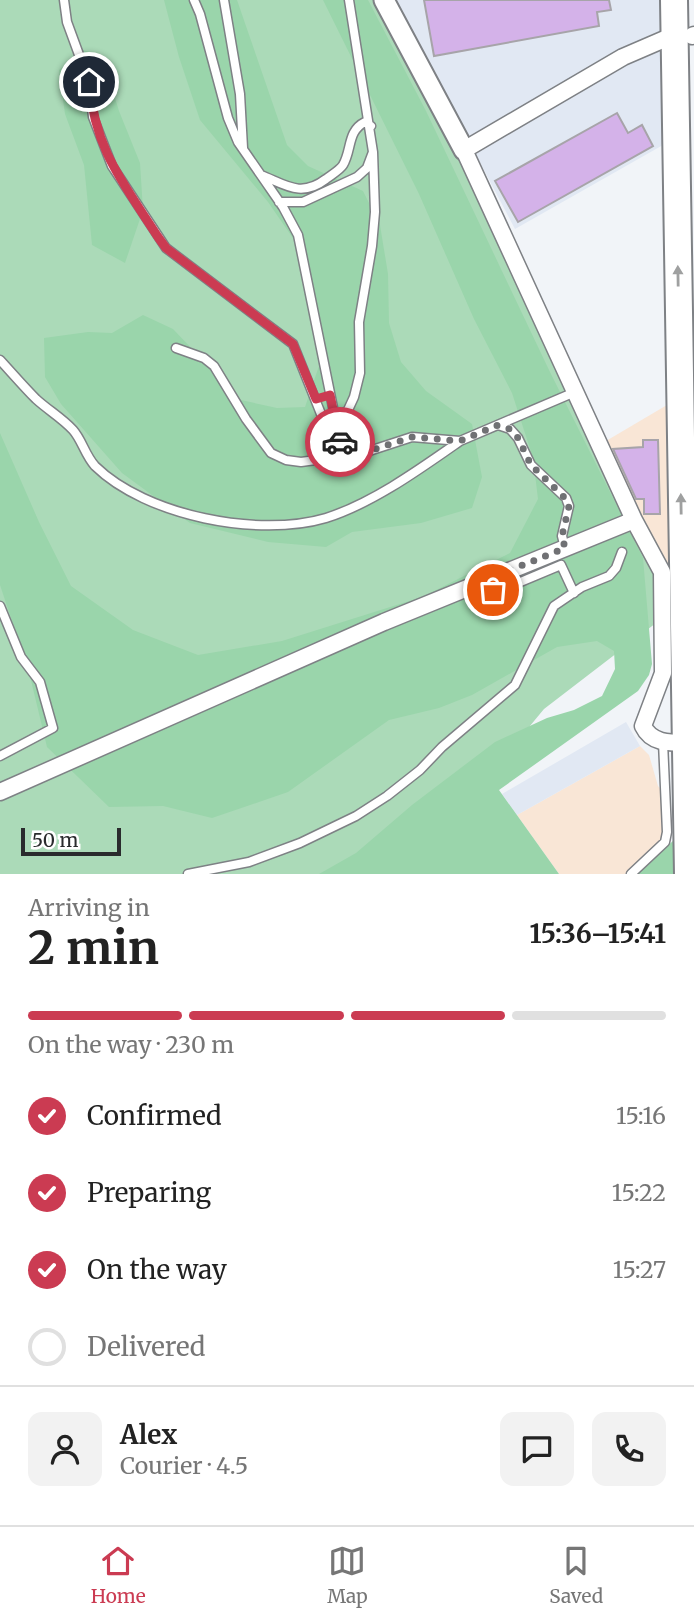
<!DOCTYPE html>
<meta charset="utf-8">
<style>
body{margin:0;font-family:Merriweather,serif;background:#f2f2f2;color:#222;height:100vh;display:flex;flex-direction:column;font-size:26px;white-space:nowrap}
*{box-sizing:border-box;margin:0}
p{font-size:23px;color:#767676}
.icon{flex:none;width:38px;height:38px;fill:none;stroke:currentColor;stroke-width:2;stroke-linecap:round;stroke-linejoin:round}
.map{position:relative;height:874px;overflow:hidden}
.details{display:flex;flex-direction:column;background:#fff;flex:1}
.details>*{flex:none}
.scale{position:absolute;left:21px;bottom:18px;width:100px;box-sizing:border-box;padding-left:7px;border:4px solid #2a2b2d;border-top:0;font-size:19px;line-height:24px;white-space:nowrap;color:#2a2b2d;-webkit-text-stroke:5px #fff;paint-order:stroke}
.pin{position:absolute;display:grid;place-items:center;width:60px;height:60px;color:#fff;margin:-30px;border:4px solid #fff;border-radius:50%;box-shadow:0 2px 7px #0007}
.courier{position:absolute;display:grid;place-items:center;width:70px;height:70px;margin:-35px;border:5px solid #cb3b52;border-radius:50%;background:#fff;color:#222;box-shadow:0 2px 9px #0007}
.head em{font-style:normal;font-weight:700}
.head div{display:flex;flex-direction:column-reverse}
.head{display:flex;align-items:center;justify-content:space-between;height:119px;padding:0 28px}
h1{font-size:46px;font-weight:700;line-height:52px}
.bar{display:grid;grid-template-columns:repeat(4,1fr);gap:10px 7px;align-content:center;height:84px;padding:0 28px}
.bar i{height:9px;border-radius:5px;background:#e0e0e0}
.bar .selected{background:#cb3b52}
.bar p{grid-column:span 4}
.line{display:flex;align-items:center;gap:18px;padding:0 28px;border-top:2px solid #e0e0e0}
.line div{flex:1}
.round{display:grid;place-items:center;flex:none;width:74px;height:74px;border-radius:14px;background:#f2f2f2}
ol{padding:0 28px;list-style:none}
li{display:flex;align-items:center;gap:21px;height:77px}
li p{margin-inline-start:auto}
li .icon{padding:7px;border-radius:50%;background:#cb3b52;color:#fff;stroke-width:4}
li:last-child{color:#767676}
li i{width:38px;height:38px;border:4px solid #e0e0e0;border-radius:50%}
.dock{display:flex;justify-content:space-around;align-items:center;height:98px;border-top:2px solid #e0e0e0;background:#fff;font-size:19px;color:#767676}
.dock a{display:grid;justify-items:center;gap:4px}
.dock .selected{color:#cb3b52}
.map>svg:first-child{display:block}
.commercial{fill:#f9e6d6}
.built{fill:#e1e8f3}
.green{fill:#abdab8}
.forest{fill:#9ad5ab}
.building{fill:#d4b2e9;stroke:#a7a4a9;stroke-width:2}
.lines{fill:none;stroke-linecap:round;stroke-linejoin:round}
.service-casing{stroke:#7e8185;stroke-width:11}
.minor-casing{stroke:#7e8185;stroke-width:19}
.tertiary-casing{stroke:#7e8185;stroke-width:23}
.trunk-casing{stroke:#7e8185;stroke-width:30}
.service{stroke:#fff;stroke-width:8}
.minor{stroke:#fff;stroke-width:16}
.tertiary{stroke:#fff;stroke-width:19}
.trunk{stroke:#fff;stroke-width:26}
.oneway{fill:#9fa0a0}
.done{stroke:#707174;stroke-width:7;stroke-dasharray:0 12.6}
.route{stroke:#cb3b52;stroke-width:9}
</style>
<div class="map">
<svg width="694" height="874" viewBox="0 0 694 874">
<rect width="100%" height="100%" fill="#f1f4f8"/>
<path class="commercial" d="M667,405l3,168 -64,-132z
M640,746l9,9 9,31 6,7 -1,46 -38,35h-66l-42,-59z"/>
<path class="built" d="M392,0h268l1,37 -186,100 -9,-3z
M661,49l2,96 -148,84 -39,-74 3,-7 130,-77z
M626,722l14,24 -123,69 -15,-21z"/>
<path class="green" d="M0,0h374l85,159 40,83 125,271 -1,4 -623,268z
M631,528l24,49 1,46 -112,86 -29,35 -143,130h-372v-79z"/>
<path class="forest" d="M164,0h73l50,145 21,21 55,25 17,34 8,49 1,49 12,39 25,29 46,33 10,53 -10,31 -51,15 -69,9 -26,15 -58,-5 -78,-19 -68,-50 -61,-69 -16,-27 -1,-39 44,-6 24,1 31,-18 30,14 68,71 36,8 28,-1 15,-44 -14,-106 -38,-55 -68,-82 -21,-63z
M323,0h45l58,111 123,259 94,188 9,106 -3,11 -11,16 -139,99 60,84h-240l37,-21 56,-48 83,-63 52,-24 27,-8 28,-14 13,-27 -1,-18 -17,-10 -40,6 -85,48 -33,13 -50,12 -101,72 -76,26 -49,-12 -54,1 -62,-60 -18,-75 -29,-87v-152l39,89 32,64 62,44 65,25 84,-14 140,-44 88,-44 28,-54 -5,-41 -21,-65 -38,-74 -55,-125z
M83,50l19,6 17,55 21,52 3,47 -18,53 -33,-18 -8,-80 -19,-51 -6,-44z
M675,839v35h-37z"/>
<path class="building" d="M424,0h185l2,10 -14,2 2,14 -165,30z
M617,113l11,20 14,-8 11,21 -135,76 -23,-41z
M643,440h15l2,74h-16v-15h-8l-23,-50 30,-2z"/>
<g class="lines">
<g class="service-casing">
<path id="service" d="M64,0l3,22 22,60 4,35 19,49 54,82 127,96 34,85
M194,0l6,14 28,104 10,24 45,65 15,28 45,222
M224,0l16,94 3,54
M261,175c25,10 40,23 65,4 5,-4 14,-9 17,-14 9,-15 4,-34 22,-43l6,4
M279,202h24l54,-25 10,-9 6,-16 -24,-152
M176,348l28,10 10,8 32,53 25,34 15,7 15,2 59,-8 52,-17 48,4 115,-49
M0,360c12,13 24,27 36,39 12,11 26,19 37,31 9,10 12,25 22,36 51,50 164,72 231,52 47,-15 94,-49 134,-77
M335,419l13,-9 6,-13 6,-24 -1,-51 13,-76 3,-34 -2,-60
M498,425l12,4 8,9 13,27 35,33 3,8 -7,30 3,12
M486,580l4,7 9,4 62,-26 13,28
M0,606l21,51 19,25 13,46 -53,28
M188,874l61,-12 51,-19 56,-27 31,-20 33,-26 22,-23 73,-62 39,-79 28,-19 27,-11 7,-8 6,-16
M631,874l34,-32 2,-10 -4,-90"/>
</g>
<g class="minor-casing">
<path id="minor" d="M674,35l-51,22 -159,93 170,370 28,52 1,101 -20,53c8,17 26,17 42,17
M692,36l2,-1
M0,792l384,-170 250,-102"/>
</g>
<g class="tertiary-casing">
<path id="tertiary" d="M384,0l80,150"/>
</g>
<g class="trunk-casing">
<path id="trunk" d="M674,0l14,874"/>
</g>
<use href="#service" class="service"/>
<use href="#minor" class="minor"/>
<use href="#tertiary" class="tertiary"/>
<use href="#trunk" class="trunk"/>
</g>
<defs><path id="oneway-solid" d="M-6-.8H1V-3.2L6.5 0L1 3.2V.8H-6Z" transform="scale(1.75)"/></defs>
<g class="oneway">
<use href="#oneway-solid" transform="translate(678 276) rotate(-91)"/>
<use href="#oneway-solid" transform="translate(681 504) rotate(-91)"/>
</g>
<g class="lines">
<path class="done" d="M340,442l2,15 18,-3 52,-17 48,4 38,-16 12,4 8,9 13,27 35,34 3,7 -7,30 3,12 -79,32 7,10"/>
<path class="route" d="M89,82c6,68 33,99 69,155l8,11 127,96 23,55 14,-4 10,47"/>
</g>
</svg>
<div class="scale">50 m</div>
<div class="pin" style="left:493px;top:590px;background:#ea580c"><svg class="icon" aria-label="bag" viewBox="0 0 24 24"><path d="M5 8h14l-1 12H6zM9 8a3 3 0 0 1 6 0"/></svg></div>
<div class="pin" style="left:89px;top:82px;background:#1f2937"><svg class="icon" aria-label="home" viewBox="0 0 24 24"><path d="M3 11l9-7 9 7M6 9v11h12V9"/></svg></div>
<div class="courier" style="left:340px;top:442px"><svg class="icon" aria-label="car" viewBox="0 0 24 24"><path d="M5 17H2v-5l4-1 3-4h7l3 4 3 1v5h-3M9 17h6M6 11h13"/><circle cx="7" cy="17" r="2"/><circle cx="17" cy="17" r="2"/></svg></div>
</div>
<section class="details">
<div class="head"><div><h1>2 min</h1><p>Arriving in</p></div><em>15:36–15:41</em></div>
<div class="bar"><i class="selected"></i><i class="selected"></i><i class="selected"></i><i></i><p>On the way · 230 m</p></div>
<ol>
<li><svg class="icon" aria-label="check" viewBox="0 0 24 24"><path d="M5 12l5 5 9-10"/></svg>Confirmed<p>15:16</p></li>
<li><svg class="icon" aria-label="check" viewBox="0 0 24 24"><path d="M5 12l5 5 9-10"/></svg>Preparing<p>15:22</p></li>
<li><svg class="icon" aria-label="check" viewBox="0 0 24 24"><path d="M5 12l5 5 9-10"/></svg>On the way<p>15:27</p></li>
<li><i></i>Delivered</li>
</ol>
<div class="line" style="height:126px"><a class="round"><svg class="icon" aria-label="person" viewBox="0 0 24 24"><circle cx="12" cy="8" r="4"/><path d="M4 21q1-7 8-7t8 7"/></svg></a><div><b>Alex</b><p>Courier · 4.5</p></div><a class="round"><svg class="icon" aria-label="chat" viewBox="0 0 24 24"><path d="M4 5h16v11H9l-5 4z"/></svg></a><a class="round"><svg class="icon" aria-label="phone" viewBox="0 0 24 24"><path d="M5 4h4l2 5-3 2q2 4 5 5l2-3 5 2v4C11 20 4 13 5 4z"/></svg></a></div>
</section>
<nav class="dock">
<a class="selected"><svg class="icon" aria-label="home" viewBox="0 0 24 24"><path d="M3 11l9-7 9 7M6 9v11h12V9"/></svg>Home</a>
<a><svg class="icon" aria-label="map" viewBox="0 0 24 24"><path d="M3 6l6-2 6 2 6-2v14l-6 2-6-2-6 2zM9 4v14M15 6v14"/></svg>Map</a>
<a><svg class="icon" aria-label="saved" viewBox="0 0 24 24"><path d="M7 4h10v16l-5-4-5 4z"/></svg>Saved</a>
</nav>
